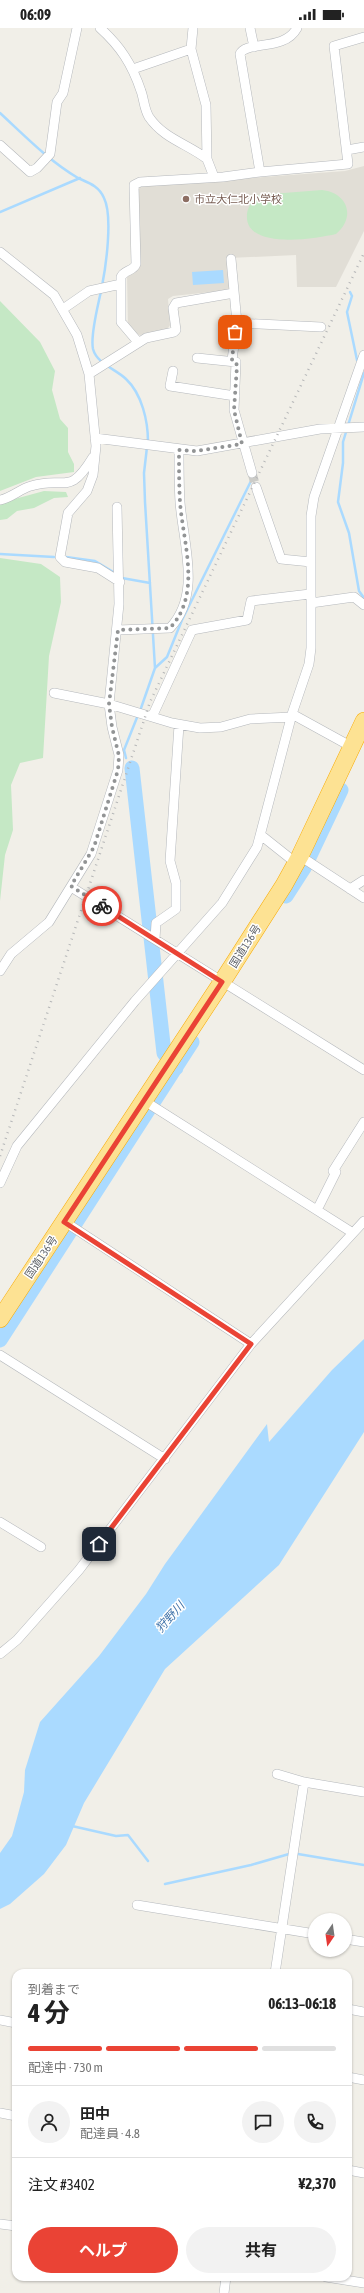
<!DOCTYPE html>
<html lang="ja">
<meta charset="utf-8">
<style>
body{margin:0;font-family:"Asap Condensed","Noto Sans JP",sans-serif;background:#f2f2f2;color:#222;height:100vh;display:flex;flex-direction:column;font-size:15px;white-space:nowrap}
*{box-sizing:border-box;margin:0}
p{font-size:13px;color:#767676}
.icon{flex:none;width:22px;height:22px;fill:none;stroke:currentColor;stroke-width:2;stroke-linecap:round;stroke-linejoin:round}
.map{position:relative;flex:1;overflow:hidden}
.panel{position:absolute;left:12px;top:1941px;width:340px;height:312px;display:flex;flex-direction:column;background:#fff;border-radius:12px;box-shadow:0 1px 3px #0004}
.panel>*{flex:none}
.needle{width:26px;rotate:193deg}
.fabs{position:absolute;left:308px;top:1885px;display:grid;gap:8px}
.fabs a{display:grid;place-items:center;width:44px;height:44px;border-radius:50%;background:#fff;box-shadow:0 1px 3px #0004;font-size:20px}
.pin{position:absolute;display:grid;place-items:center;width:34px;height:34px;color:#fff;margin:-17px;border-radius:8px;box-shadow:0 2px 6px #0006}
.courier{position:absolute;display:grid;place-items:center;width:40px;height:40px;margin:-20px;border:3px solid #ea4335;border-radius:50%;background:#fff;color:#222;box-shadow:0 1px 5px #0007}
.summary em{font-style:normal;font-weight:700}
.summary div{display:flex;flex-direction:column-reverse}
.summary{display:flex;align-items:center;justify-content:space-between;height:68px;padding:0 16px}
h1{font-size:26px;font-weight:700;line-height:30px}
.bar{display:grid;grid-template-columns:repeat(4,1fr);gap:6px 4px;align-content:center;height:48px;padding:0 16px}
.bar i{height:5px;border-radius:3px;background:#e0e0e0}
.bar .current{background:#ea4335}
.bar p{grid-column:span 4}
.line{display:flex;align-items:center;gap:10px;padding:0 16px;border-top:1px solid #e0e0e0}
.line div{flex:1}
.round{display:grid;place-items:center;flex:none;width:42px;height:42px;border-radius:21px;background:#f2f2f2}
.cta{display:flex;gap:8px;margin-top:auto;padding:8px 16px}
.cta a{flex:1;height:46px;border-radius:24px;background:#ea4335;color:#fff;font-size:16px;font-weight:700;line-height:46px;text-align:center}
.cta a+a{background:#f2f2f2;color:#222}
.status{display:flex;justify-content:space-between;align-items:center;height:28px;padding:0 20px;background:#fff;direction:ltr}
.status svg{height:11px;fill:currentColor}
.map>svg:first-child{display:block}
.education{fill:#e1ded6}
.green{fill:#c5e8c5}
.water{fill:#aadaff}
.lines{fill:none;stroke-linecap:round;stroke-linejoin:round}
.stream{stroke:#aadaff;stroke-width:2.5}
.river{stroke:#aadaff;stroke-width:15}
.street-tunnel{stroke:#ccccc8;stroke-width:9;stroke-dasharray:9 4.5;stroke-linecap:butt}
.street-casing{stroke:#b5b8bc;stroke-width:10}
.highway-casing{stroke:#f9ab00;stroke-width:18}
.street{stroke:#fff;stroke-width:9}
.highway{stroke:#fde293;stroke-width:17}
.rail{stroke:#b6b7b8;stroke-width:2.5;stroke-dasharray:1 5;stroke-linecap:butt}
.done{stroke:#929495;stroke-width:4;stroke-dasharray:0 7.2}
.route{stroke:#ea4335;stroke-width:5}
.education-dot{fill:#8d6e63;stroke:#fff;stroke-width:1.5}
.labels{text-anchor:middle;stroke-width:3;stroke-linejoin:round;paint-order:stroke}
.education-label{font-size:11px;fill:#785e54;stroke:#fff;text-anchor:start}
.street-label{font-size:11px;fill:#5f6368;stroke:#fff}
.water-label{font-size:12px;font-style:italic;fill:#4174aa;stroke:#fff}
</style>
<div class="status"><b>06:09</b><svg viewBox="0 0 49 12"><path d="M0 12V9h3v3zM5 12V6h3v6zM10 12V3h3v9zM15 12V0h3v12zM26 1h20v11H26zM47 4h2v5h-2z"/></svg></div>
<div class="map">
<svg width="364" height="2265" viewBox="0 0 364 2265">
<rect width="100%" height="100%" fill="#f1efe8"/>
<path class="education" d="M364,138v65l-28,56h-39l-1,-32 -67,3 1,32 -57,6 -5,3 2,26 -5,8 -26,2 -11,-8 -1,-53 11,-4 -1,-80 3,-4 205,-15z"/>
<path class="green" d="M322,162c26,3 34,27 14,44 -21,5 -86,15 -89,-15 -1,-10 4,-17 11,-24z
M0,273l40,41 15,29 -3,19 8,29 8,9v24l6,12v8l-38,5 -36,14z
M44,463l22,1 2,5 -14,1 -20,10 -17,3 -10,8 -7,1v-17z
M0,530l41,6 19,13 1,25 -12,54 -6,102 -23,5 -9,22 2,45 -8,25 -5,46z"/>
<path class="water" d="M223,242l1,13 -31,2 -1,-13z
M364,1311v93l-85,133 -114,104 -81,134 -18,42 -22,29 -34,30 -10,5v-56l12,-17 5,-18 7,-26 1,-22 15,-48 59,-66 47,-62 19,-30 102,-140 2,18 63,-72z"/>
<g class="lines">
<path class="stream" d="M0,85c25,23 49,48 78,65 11,5 21,8 26,20 9,18 2,68 -2,88
M0,184l80,-34
M101,263c-3,15 -11,44 -8,58 4,15 23,20 33,30 16,15 22,42 22,63
M350,264l2,4 -5,16 10,48
M364,345l-21,69v21l-5,39 11,31 10,58 5,7
M0,526l54,3
M66,529l29,4 20,12
M122,550l28,5
M155,640l12,-11 15,-37 70,-141
M140,683l15,-43 -10,-166 -1,-29 3,-26
M126,730l-2,-8 14,-35
M72,1798l44,10 12,-1 20,26
M298,1826l66,11
M165,1856l86,-19 38,-11"/>
<path class="river" d="M132,740l32,285 12,15
M286,868l18,-28 37,-78
M0,1312l192,-298"/>
<path class="street-tunnel" d="M252,445l4,14"/>
<g class="street-casing">
<path id="street" d="M100,0c20,18 32,36 41,63 3,8 3,18 8,26 15,22 39,27 58,42
M193,0l-2,21 15,56 1,54 7,18
M250,0l4,19
M133,41l58,-20
M0,117l30,27 7,-4 13,-14 7,-52 6,-9 14,-65
M347,122l17,-3
M260,144l-20,-118c6,-14 44,-2 57,-26
M0,224l54,43 23,40 12,39 7,72 -3,29 -6,16 -19,22 -8,44 5,5 33,6 22,14
M231,231l6,64 -5,37
M63,281l26,-18 32,-7
M237,295l84,4
M138,314l-17,-20v-45c3,-7 13,-6 15,-13l-2,-79 6,-3 83,-5 37,-5 88,-8 -14,-118 30,-9
M197,330l39,4 -2,48 18,63
M173,343l-3,15 65,10
M89,346l57,-36 28,-6 2,-2 -3,-22 3,-5 58,-10
M95,410l102,13 123,-22 44,-2
M256,459l25,72 30,3
M0,472c11,-2 20,-11 31,-14 35,-11 37,12 62,-29
M311,575l43,-6 10,8
M118,602l52,-2c32,-34 13,-85 10,-126 -1,-17 -1,-34 -1,-52
M54,665l55,11 63,19 28,5 21,-1 29,-8 42,-2
M292,686l60,33
M152,689l40,-87 55,-10 4,-19 59,-7
M262,808l34,27
M300,828l64,42
M71,859l293,183
M350,861l14,-9
M155,911l1,-16 20,-14v-26l-6,-22 9,-136
M0,943l11,-17 38,-32 42,-68 27,-84 1,-15 -7,-28 -3,-23 10,-100 -2,-97
M143,1072l210,133
M0,1155l17,-37 118,-145 87,-98 35,-56 35,-133 17,-50 2,-16v-132l3,-19 50,-142
M317,1182l19,-38 -3,-1 31,-49
M65,1194l186,122
M0,1327l165,104
M0,1494l41,25
M0,1626l17,-14 62,-70 172,-226 113,-123
M277,1746l27,8 60,10
M137,1877l178,29
M345,1911l19,3
M275,1945l29,-191
M348,1981l16,3
M0,1992l16,3
M348,2049l16,3
M0,2085l16,3
M348,2142l16,3
M0,2196l16,2
M326,2249l38,6
M224,2265l2,-16"/>
</g>
<g class="highway-casing">
<path id="highway" d="M0,1291l222,-337 62,-97 16,-29 64,-135"/>
</g>
<use href="#street" class="street"/>
<use href="#highway" class="highway"/>
<path class="rail" d="M0,1128l150,-454 214,-449"/>
</g>
<g class="lines">
<path class="done" d="M102,878l-31,-20 23,-39 24,-77 1,-14 -7,-29 -3,-23 9,-74 52,-2c32,-34 13,-85 10,-126 -1,-17 -1,-34 -1,-52l17,1 46,-7 -8,-34 3,-44 -1,-4 -4,-2 3,-28"/>
<path class="route" d="M99,1516l152,-200 -187,-122 158,-240 -120,-76"/>
</g>
<circle class="education-dot" cx="186" cy="171" r="4"/>
<g class="labels">
<g class="education-label">
<text x="194" y="175">市立大仁北小学校</text>
</g>
<g class="street-label">
<text transform="translate(245 918) rotate(-58)" y="4">国道136号</text>
<text transform="translate(41 1229) rotate(-56)" y="4">国道136号</text>
</g>
<g class="water-label">
<text transform="translate(170 1589) rotate(-48)" y="4">狩野川</text>
</g>
</g>
</svg>
<div class="fabs">
<a><svg class="needle" viewBox="-14 -14 28 28"><path d="M0-13l5 13h-10z" fill="#e53935"/><path d="M0 13l5-13h-10z" fill="#767676"/></svg></a>
</div>
<div class="pin" style="left:235px;top:304px;background:#ea580c"><svg class="icon" aria-label="bag" viewBox="0 0 24 24"><path d="M5 8h14l-1 12H6zM9 8a3 3 0 0 1 6 0"/></svg></div>
<div class="pin" style="left:99px;top:1516px;background:#1f2937"><svg class="icon" aria-label="home" viewBox="0 0 24 24"><path d="M3 11l9-7 9 7M6 9v11h12V9"/></svg></div>
<div class="courier" style="left:102px;top:878px"><svg class="icon" aria-label="bike" viewBox="0 0 24 24"><circle cx="6" cy="16" r="4"/><circle cx="18" cy="16" r="4"/><path d="M6 16l4-8h5l3 8M10 8l3 8H6M13 5h3"/></svg></div>
<section class="panel">
<div class="summary"><div><h1>4 分</h1><p>到着まで</p></div><em>06:13–06:18</em></div>
<div class="bar"><i class="current"></i><i class="current"></i><i class="current"></i><i></i><p>配達中 · 730 m</p></div>
<div class="line" style="height:72px"><a class="round"><svg class="icon" aria-label="person" viewBox="0 0 24 24"><circle cx="12" cy="8" r="4"/><path d="M4 21q1-7 8-7t8 7"/></svg></a><div><b>田中</b><p>配達員 · 4.8</p></div><a class="round"><svg class="icon" aria-label="chat" viewBox="0 0 24 24"><path d="M4 5h16v11H9l-5 4z"/></svg></a><a class="round"><svg class="icon" aria-label="phone" viewBox="0 0 24 24"><path d="M5 4h4l2 5-3 2q2 4 5 5l2-3 5 2v4C11 20 4 13 5 4z"/></svg></a></div>
<div class="line" style="height:52px"><div>注文 #3402</div><b>¥2,370</b></div>
<div class="cta"><a>ヘルプ</a><a>共有</a></div>
</section>
</div>
